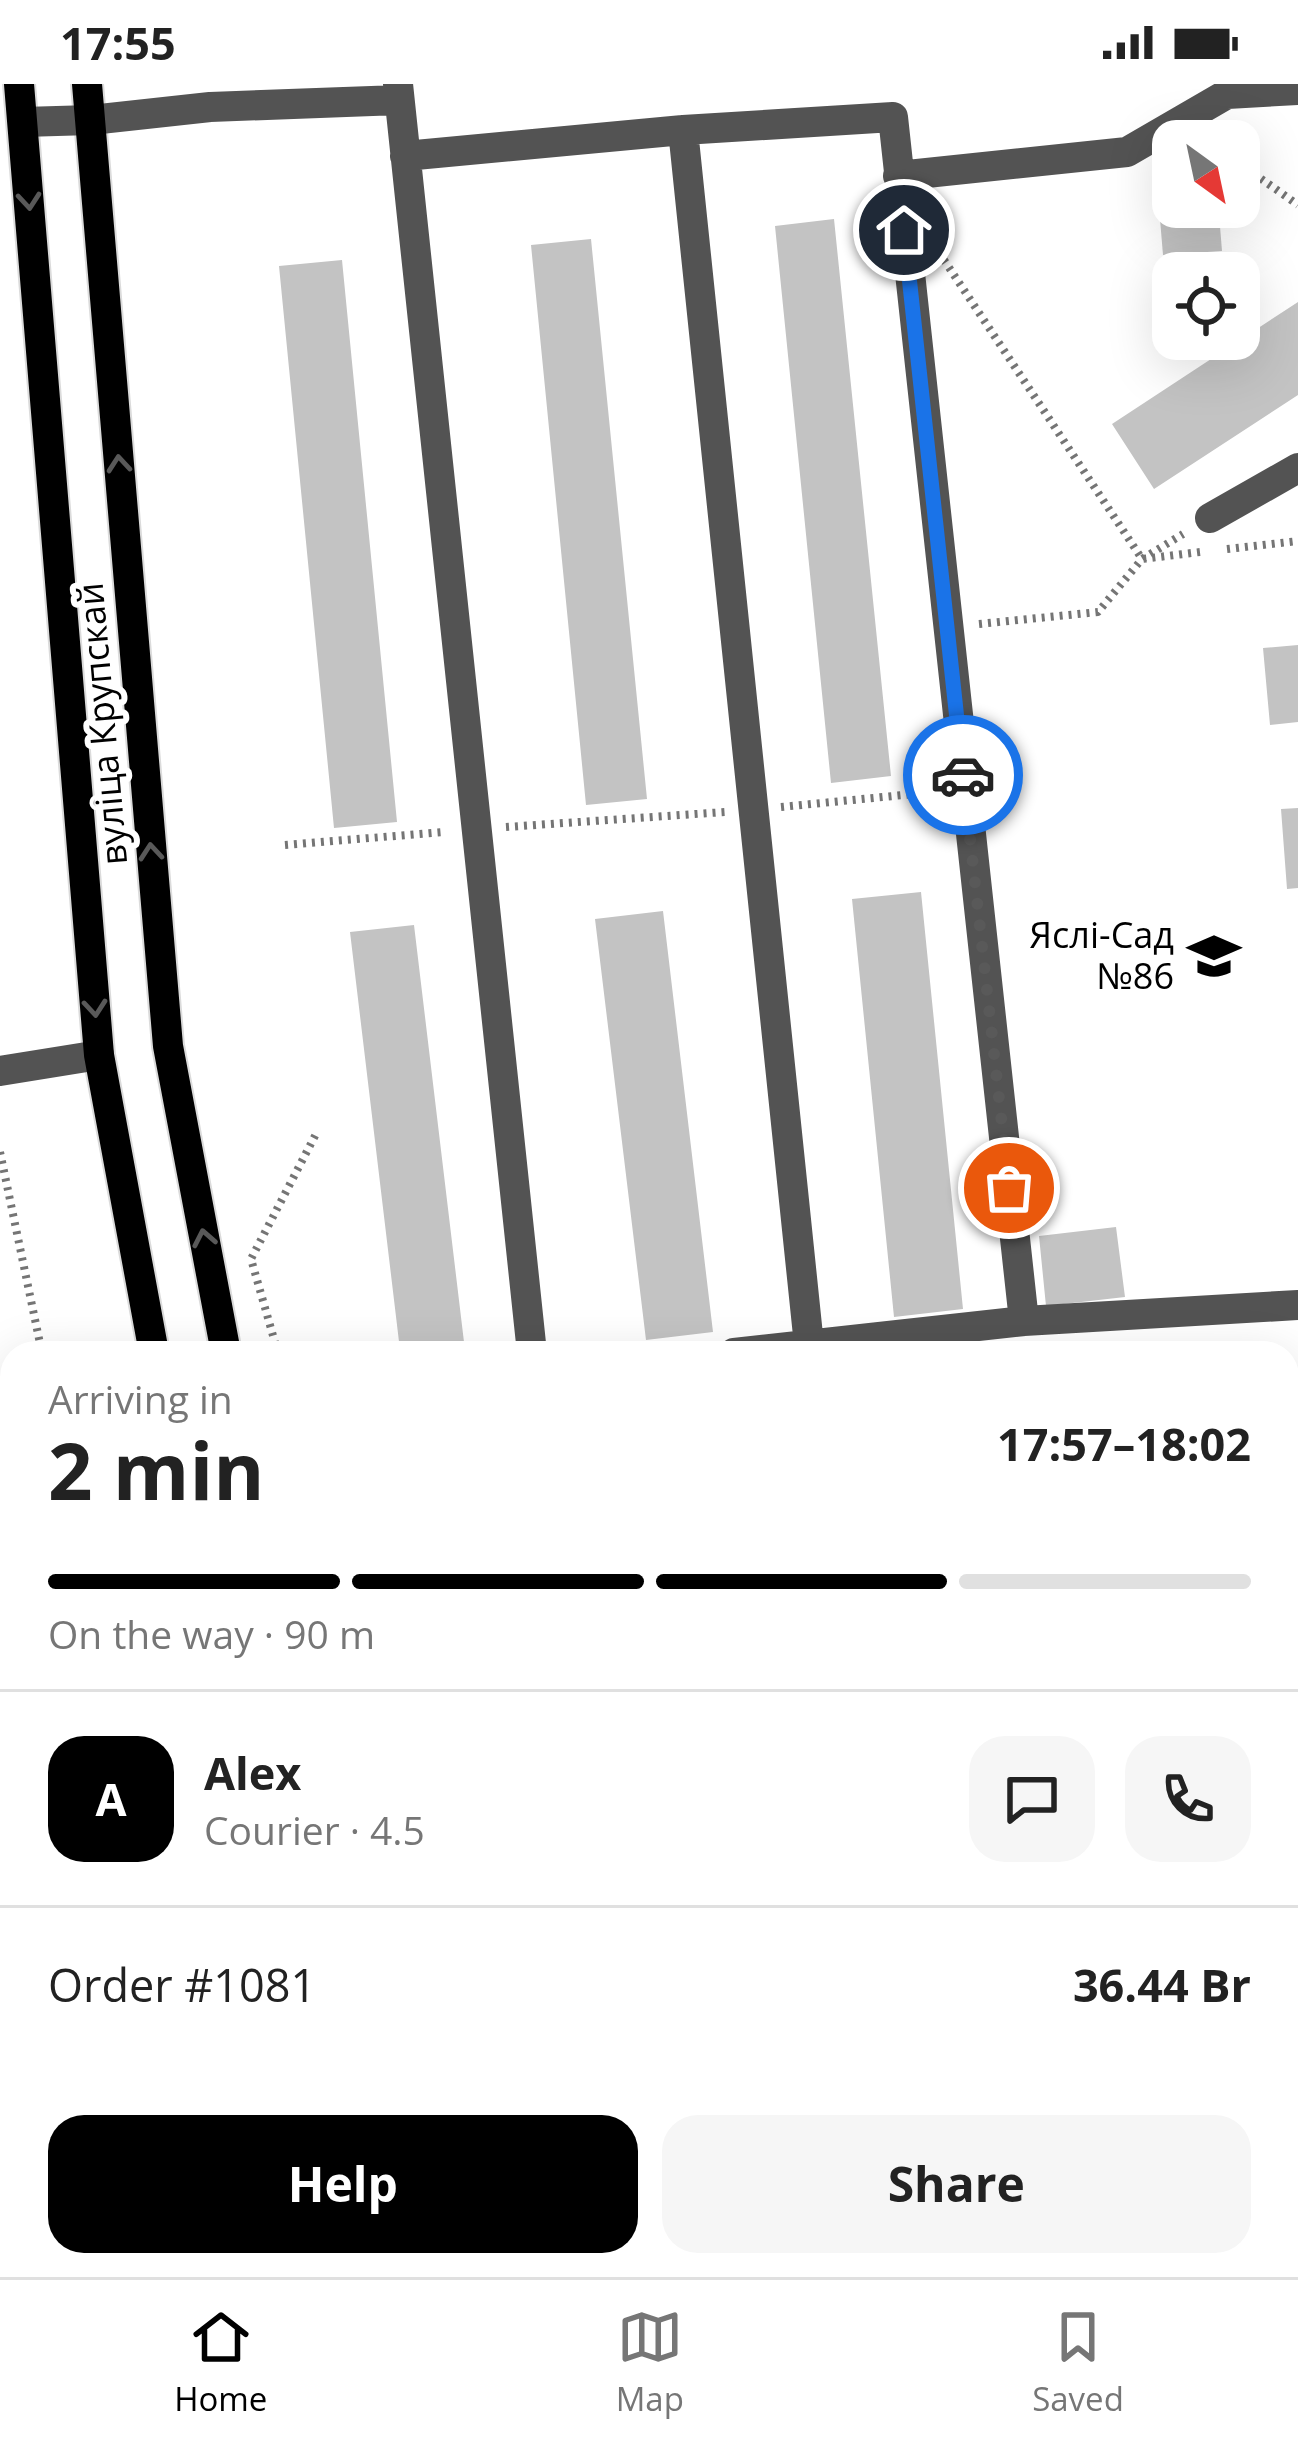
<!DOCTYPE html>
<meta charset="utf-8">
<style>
body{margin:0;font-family:"Open Sans",sans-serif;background:#f6f6f6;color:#222;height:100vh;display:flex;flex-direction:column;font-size:45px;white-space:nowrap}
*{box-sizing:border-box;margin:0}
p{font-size:39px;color:#767676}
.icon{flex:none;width:66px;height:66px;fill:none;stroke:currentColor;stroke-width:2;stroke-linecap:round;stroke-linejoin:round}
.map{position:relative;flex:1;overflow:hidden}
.details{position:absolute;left:0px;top:1257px;width:1299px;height:936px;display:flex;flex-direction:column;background:#fff;border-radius:36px 36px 0 0;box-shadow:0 12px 48px #0002}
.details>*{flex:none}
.needle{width:78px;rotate:147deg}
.controls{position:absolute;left:1152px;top:36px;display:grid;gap:24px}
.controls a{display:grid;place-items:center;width:108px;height:108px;border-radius:24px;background:#fff;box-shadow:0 12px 48px #0002;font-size:60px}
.pin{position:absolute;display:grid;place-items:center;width:102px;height:102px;color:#fff;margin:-51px;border:6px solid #fff;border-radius:50%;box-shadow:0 3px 12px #0007}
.courier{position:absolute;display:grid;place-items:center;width:120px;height:120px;margin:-60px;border:9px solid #1a73e8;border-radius:50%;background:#fff;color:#222;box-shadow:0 3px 15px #0007}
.summary em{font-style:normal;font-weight:700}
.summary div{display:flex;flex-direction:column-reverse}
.summary{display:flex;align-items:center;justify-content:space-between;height:204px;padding:0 48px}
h1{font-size:78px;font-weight:700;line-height:90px}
.bar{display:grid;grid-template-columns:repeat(4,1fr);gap:18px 12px;align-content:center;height:144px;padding:0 48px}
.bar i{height:15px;border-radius:9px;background:#e0e0e0}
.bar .current{background:#000}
.bar p{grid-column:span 4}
.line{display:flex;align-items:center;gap:30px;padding:0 48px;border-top:3px solid #e0e0e0}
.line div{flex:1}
.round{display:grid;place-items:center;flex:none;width:126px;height:126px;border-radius:36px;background:#f6f6f6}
.primary-button{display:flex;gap:24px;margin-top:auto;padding:24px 48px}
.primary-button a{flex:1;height:138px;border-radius:36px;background:#000;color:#fff;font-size:48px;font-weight:700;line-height:138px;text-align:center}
.primary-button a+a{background:#f6f6f6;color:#222}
.status{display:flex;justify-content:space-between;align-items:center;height:84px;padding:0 60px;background:#fff;direction:ltr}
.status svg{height:33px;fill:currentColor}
.tabs{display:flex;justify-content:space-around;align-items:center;height:168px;border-top:3px solid #e0e0e0;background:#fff;font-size:33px;color:#767676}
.tabs a{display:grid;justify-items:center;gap:6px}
.tabs .current{color:#000}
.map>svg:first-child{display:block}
.green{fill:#dadada}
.building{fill:#c3c3c3}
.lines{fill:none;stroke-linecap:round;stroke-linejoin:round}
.major-casing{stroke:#dbdbdb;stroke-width:34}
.path{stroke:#757575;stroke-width:8;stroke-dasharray:3 6;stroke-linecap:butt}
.minor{stroke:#535353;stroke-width:30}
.major{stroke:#000;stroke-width:30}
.oneway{stroke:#595959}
.done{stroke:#595959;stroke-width:12;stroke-dasharray:0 21.6}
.route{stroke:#1a73e8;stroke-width:15}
.labels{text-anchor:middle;stroke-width:12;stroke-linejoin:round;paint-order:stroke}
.street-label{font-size:36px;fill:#000;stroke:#fff}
.poi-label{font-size:36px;fill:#000;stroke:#fff;text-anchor:end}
</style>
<div class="status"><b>17:55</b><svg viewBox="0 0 49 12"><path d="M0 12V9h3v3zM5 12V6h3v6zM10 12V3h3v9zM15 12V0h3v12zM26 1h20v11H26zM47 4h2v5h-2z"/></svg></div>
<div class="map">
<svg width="1298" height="2193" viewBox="0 0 1298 2193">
<rect width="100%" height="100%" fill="#fff"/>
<path class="green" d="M0,1594l12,29v487l-12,9z
M422,2181h189l-5,12h-179z"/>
<path class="building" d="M1219,130l3,37 -59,4 -3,-36z
M834,135l57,557 -60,7 -56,-557z
M591,155l56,560 -61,6 -55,-560z
M342,176l55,562 -63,6 -55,-562z
M1298,218v93l-144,94 -42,-65z
M1298,561v77l-28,3 -7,-77z
M1298,724v80l-11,1 -6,-80z
M921,808l42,417 -69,8 -42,-418z
M663,827l50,421 -67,8 -51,-421z
M414,841l50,417 -64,8 -50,-418z
M1116,1143l9,70 -79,9 -7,-70z
M1298,1287v58l-11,1v-58z
M1298,1676v82l-11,1v-82z
M1298,1983v64l-11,1v-64z
M1118,2181h23l9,12h-47z"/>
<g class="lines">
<g class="major-casing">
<path id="major" d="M19,0l80,971 55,298
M87,0l81,962 58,307
M378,2181l4,12
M353,2193l4,-12
M649,2193l5,-12"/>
</g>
<path class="path" d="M1239,79l59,42
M944,176l198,299 58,-7
M1227,465l71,-8
M979,540l119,-12 44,-53 41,-25
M781,723l153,-15
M506,743l219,-15
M285,761l158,-13
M0,1068l42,201
M278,1269l-27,-94 66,-127
M471,1269l28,-4
M1287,1491l11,3
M0,1505l12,17
M1287,1556l11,-9
M1287,1831l11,-4
M1212,2181l26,10
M62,2193l8,-12
M1055,2193l6,-12"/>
<path class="minor" d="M398,0l134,1269
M23,38l68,-2 119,-13 189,-7
M683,46l126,1215
M405,72l278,-26 210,-13 131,1204
M898,92l229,-24 100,-58 71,-4
M1210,434l88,-50
M0,987l99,-16
M734,1269l290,-32 274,-16
M1287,1904l11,-4
M1287,2149l11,-2
M1270,2181l10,12"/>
<use href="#major" class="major"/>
</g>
<defs><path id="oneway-chevron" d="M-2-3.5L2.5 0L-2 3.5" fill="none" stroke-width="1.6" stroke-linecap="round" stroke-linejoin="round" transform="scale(3)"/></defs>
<g class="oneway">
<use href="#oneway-chevron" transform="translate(29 117) rotate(85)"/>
<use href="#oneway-chevron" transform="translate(119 380) rotate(-95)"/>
<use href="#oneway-chevron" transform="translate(151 768) rotate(-95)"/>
<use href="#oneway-chevron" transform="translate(95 924) rotate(85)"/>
<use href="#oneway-chevron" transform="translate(204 1154) rotate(-101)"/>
</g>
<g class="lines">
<path class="done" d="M963,691l46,413"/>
<path class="route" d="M904,146l59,545"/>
</g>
<defs>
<g id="school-bare" transform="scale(4.14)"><path d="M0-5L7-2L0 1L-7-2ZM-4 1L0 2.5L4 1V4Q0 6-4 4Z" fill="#000" stroke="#fff" stroke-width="2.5" paint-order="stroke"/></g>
</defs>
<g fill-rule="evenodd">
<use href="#school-bare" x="1214" y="872"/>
</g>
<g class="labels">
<g class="street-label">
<text transform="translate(102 640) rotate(-95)" y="13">вуліца Крупскай</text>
</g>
<g class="poi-label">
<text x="1174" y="864">Яслі-Сад<tspan x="1174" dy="41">№86</tspan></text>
</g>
</g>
</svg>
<div class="controls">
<a><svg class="needle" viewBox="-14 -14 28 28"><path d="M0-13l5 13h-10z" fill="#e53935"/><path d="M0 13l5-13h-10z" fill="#767676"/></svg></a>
<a><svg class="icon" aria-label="locate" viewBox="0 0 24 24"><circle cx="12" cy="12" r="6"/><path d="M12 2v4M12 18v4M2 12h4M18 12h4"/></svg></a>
</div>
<div class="pin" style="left:1009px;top:1104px;background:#ea580c"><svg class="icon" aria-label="bag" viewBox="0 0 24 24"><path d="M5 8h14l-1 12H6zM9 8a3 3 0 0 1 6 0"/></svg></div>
<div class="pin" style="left:904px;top:146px;background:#1f2937"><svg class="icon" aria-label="home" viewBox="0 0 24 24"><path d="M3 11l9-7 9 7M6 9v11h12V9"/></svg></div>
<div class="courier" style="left:963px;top:691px"><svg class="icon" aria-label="car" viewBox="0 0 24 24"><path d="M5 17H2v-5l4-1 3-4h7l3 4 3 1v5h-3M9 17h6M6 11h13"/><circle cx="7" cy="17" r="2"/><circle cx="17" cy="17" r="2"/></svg></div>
<section class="details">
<div class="summary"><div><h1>2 min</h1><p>Arriving in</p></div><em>17:57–18:02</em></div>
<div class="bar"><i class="current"></i><i class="current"></i><i class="current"></i><i></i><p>On the way · 90 m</p></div>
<div class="line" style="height:216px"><b class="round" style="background:#000;color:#fff">A</b><div><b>Alex</b><p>Courier · 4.5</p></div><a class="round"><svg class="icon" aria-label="chat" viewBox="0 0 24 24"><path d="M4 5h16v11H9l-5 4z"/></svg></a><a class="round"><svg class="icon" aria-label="phone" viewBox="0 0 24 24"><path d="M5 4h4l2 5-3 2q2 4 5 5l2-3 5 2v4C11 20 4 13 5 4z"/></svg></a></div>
<div class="line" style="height:156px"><div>Order #1081</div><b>36.44 Br</b></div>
<div class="primary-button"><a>Help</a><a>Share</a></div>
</section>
</div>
<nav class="tabs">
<a class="current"><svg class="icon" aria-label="home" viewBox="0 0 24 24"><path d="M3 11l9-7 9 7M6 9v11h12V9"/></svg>Home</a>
<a><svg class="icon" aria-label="map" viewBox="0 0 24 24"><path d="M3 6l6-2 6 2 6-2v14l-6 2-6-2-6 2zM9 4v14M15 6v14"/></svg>Map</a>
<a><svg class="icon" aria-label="saved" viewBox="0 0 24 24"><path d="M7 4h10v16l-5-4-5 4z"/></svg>Saved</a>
</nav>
